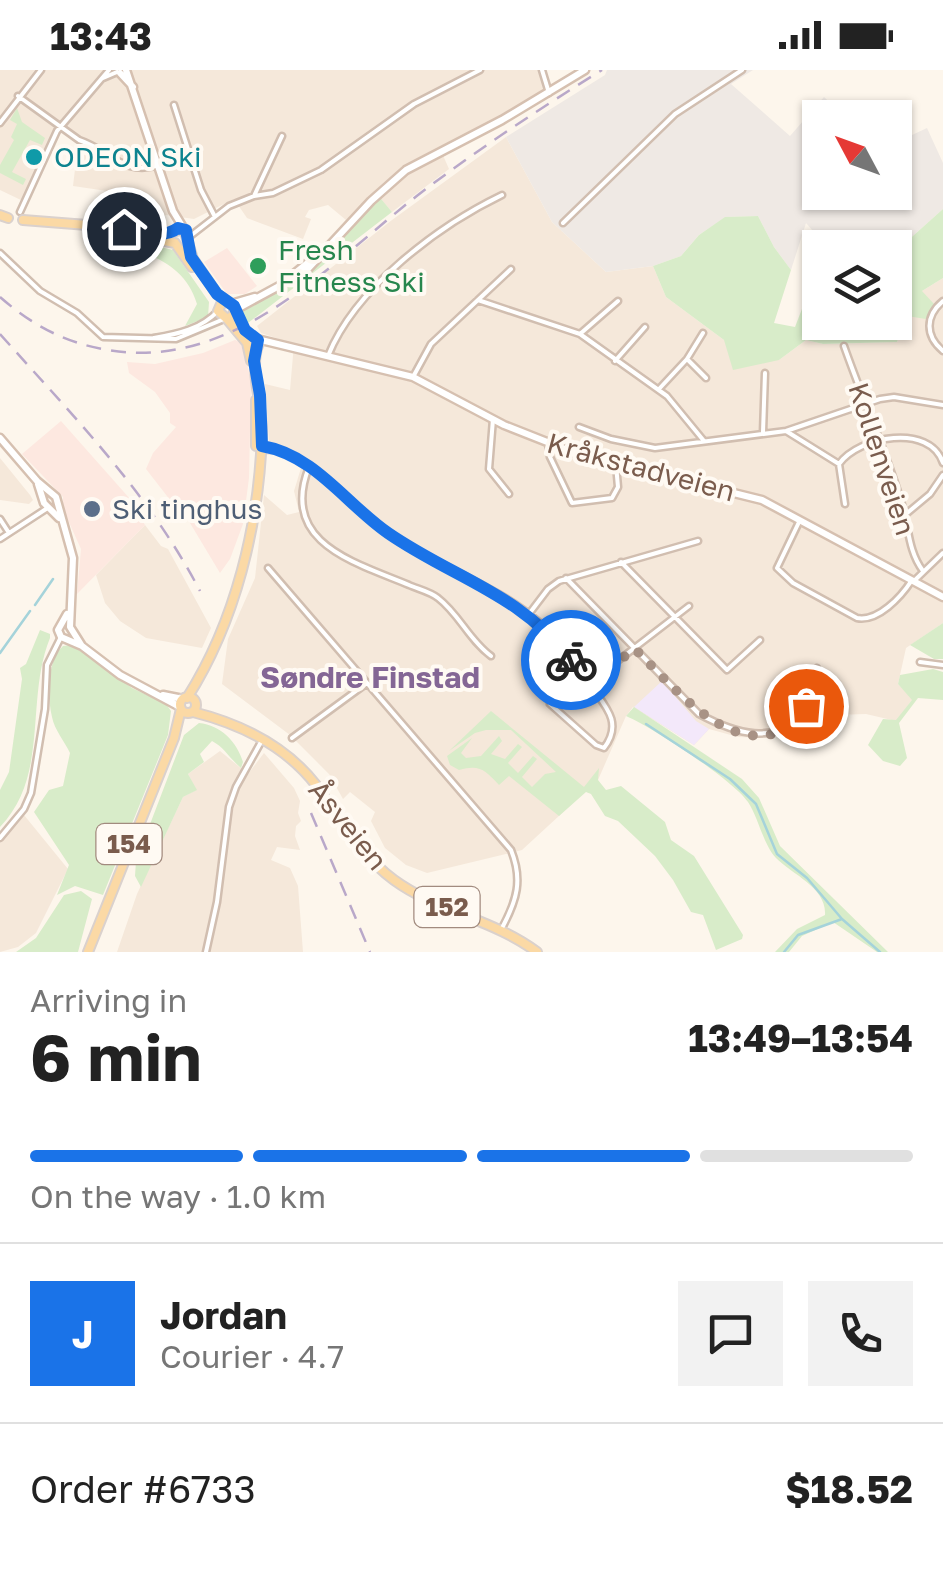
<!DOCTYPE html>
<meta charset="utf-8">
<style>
body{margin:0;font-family:"Golos Text",sans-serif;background:#f2f2f2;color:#222;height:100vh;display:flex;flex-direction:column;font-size:38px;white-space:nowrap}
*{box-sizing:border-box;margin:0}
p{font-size:32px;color:#767676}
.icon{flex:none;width:55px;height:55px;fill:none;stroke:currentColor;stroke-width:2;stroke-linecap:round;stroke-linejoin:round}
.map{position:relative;height:882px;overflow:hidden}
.side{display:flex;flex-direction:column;background:#fff;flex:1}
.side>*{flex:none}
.needle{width:65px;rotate:311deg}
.tools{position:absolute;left:802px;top:30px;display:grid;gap:20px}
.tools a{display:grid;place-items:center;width:110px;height:110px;border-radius:0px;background:#fff;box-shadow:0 2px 8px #0004;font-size:50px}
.pin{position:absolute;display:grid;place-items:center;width:85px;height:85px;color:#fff;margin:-42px;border:5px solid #fff;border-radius:50%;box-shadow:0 2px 10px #0007}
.courier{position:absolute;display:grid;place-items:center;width:100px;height:100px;margin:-50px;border:8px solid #1a73e8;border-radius:50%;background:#fff;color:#222;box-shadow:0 2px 12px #0007}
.head em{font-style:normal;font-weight:700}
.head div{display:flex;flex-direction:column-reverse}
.head{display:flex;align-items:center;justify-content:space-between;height:170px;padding:0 30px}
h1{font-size:65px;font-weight:700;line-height:75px}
.bar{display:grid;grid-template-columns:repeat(4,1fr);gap:15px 10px;align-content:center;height:120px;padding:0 30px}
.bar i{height:12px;border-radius:8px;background:#e0e0e0}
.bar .current{background:#1a73e8}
.bar p{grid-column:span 4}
.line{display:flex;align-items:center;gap:25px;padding:0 30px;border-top:2px solid #e0e0e0}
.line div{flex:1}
.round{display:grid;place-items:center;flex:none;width:105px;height:105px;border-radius:0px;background:#f2f2f2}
.status{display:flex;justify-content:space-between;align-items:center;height:70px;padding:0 50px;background:#fff;direction:ltr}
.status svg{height:28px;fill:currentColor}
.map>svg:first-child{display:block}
.residential{fill:#f5e8da}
.commercial{fill:#fde8e0}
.industrial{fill:#efe9e4}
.education{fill:#f3e8fa}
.green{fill:#d8ecc9}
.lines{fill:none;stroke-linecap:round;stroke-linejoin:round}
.stream{stroke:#a5d3da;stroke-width:2.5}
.street-casing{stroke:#d1beb0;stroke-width:9}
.secondary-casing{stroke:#d6c0b0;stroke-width:11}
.primary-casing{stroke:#dad1cd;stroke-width:12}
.street{stroke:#fff;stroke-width:4}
.secondary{stroke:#fff;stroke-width:6}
.primary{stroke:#fbd9a5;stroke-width:8}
.rail{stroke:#b9a8c9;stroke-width:2.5;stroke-dasharray:15 10;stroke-linecap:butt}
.done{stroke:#a89285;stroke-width:10;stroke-dasharray:0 18}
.route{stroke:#1a73e8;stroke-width:12}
.culture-dot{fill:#0f9aa8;stroke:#fffaf3;stroke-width:4}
.leisure-dot{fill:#2e9e5b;stroke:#fffaf3;stroke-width:4}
.service-dot{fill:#5c6f8a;stroke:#fffaf3;stroke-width:4}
.labels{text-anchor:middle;stroke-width:8;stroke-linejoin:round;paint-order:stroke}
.shield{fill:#fffaf3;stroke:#a28b7f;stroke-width:2.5}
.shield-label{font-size:25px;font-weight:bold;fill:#7a5c4d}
.culture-label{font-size:28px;fill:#0d838f;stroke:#fffaf3;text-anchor:start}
.leisure-label{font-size:28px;fill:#27864d;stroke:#fffaf3;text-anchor:start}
.street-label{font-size:28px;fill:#7a5c4d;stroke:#fffaf3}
.service-label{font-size:28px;fill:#4e5e75;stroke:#fffaf3;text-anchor:start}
.neighbourhood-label{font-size:30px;font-weight:bold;fill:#846695;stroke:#fffaf3}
</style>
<div class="status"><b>13:43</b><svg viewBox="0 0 49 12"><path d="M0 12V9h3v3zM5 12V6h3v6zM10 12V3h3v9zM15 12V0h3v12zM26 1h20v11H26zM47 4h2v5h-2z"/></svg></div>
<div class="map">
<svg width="943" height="882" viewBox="0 0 943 882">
<rect width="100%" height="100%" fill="#fdf6ec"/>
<path class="residential" d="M0,0h544l5,17 -64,39 -73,35 -29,22 -37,37 -18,-15 -19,5 -4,7 6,2 -8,20 -56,-21 -13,-19 -40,20 -28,-4 -6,4 -5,-13h-15l1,-10 -68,-10 3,-25 11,-14 -29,-22 -35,76 -23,-11z
M506,67l46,85 54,50 47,-6 13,31 58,43 55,20 27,-20 17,4 74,-2 15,-40 10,-11 21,-13v345l-37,25 -8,36 15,15 -17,22 -30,-7 -60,2 -26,19 -13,3 -29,-1 -29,-8 -15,16 -61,-38 -7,9 -28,64 -76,70 -95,23 -21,-8 -21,-17 -14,-27 4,-9 -25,-20 -7,7 -14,-25 -39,-39 -68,-51 6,-45 27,-61 9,-83 23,20 12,-3 -5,-21 7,-23 -20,-13h-15l3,-14 -4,-57 25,6 4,-46 -33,-11 -4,-7 135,-106z
M442,83l7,16 -57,43 -12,-14 29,-26z
M0,388l30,37 3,5 -4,4 -29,-4z
M145,455l16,21 7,3 43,79 -9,20 -56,-10 -26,-17 -15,-18 -9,-28z
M220,681l28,23 16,-21 30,35 6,13 -2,12 3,8 -5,5 -1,10 5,14 -23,-3 -6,13 19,8 8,18 5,66h-186l20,-58 46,-97 13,-7 -8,-16z
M24,745l44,54 -32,64 -18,14 -18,5v-109z"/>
<path class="commercial" d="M227,178l30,38 -12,8h-18l-23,-32z
M235,270l5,2 6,16 5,24 -2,96 -6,46 -13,35 -10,14 -42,-70 -4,2 -28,-36 7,-16 23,-26 -6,-4v-10l-15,-21 -26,-19 -2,-11 28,2 48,-11z
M61,351l70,79 14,25 -68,69 4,-45 -18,-40v-12l-41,-43z"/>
<path class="industrial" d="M607,0h146l-22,14 59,52 34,-39 21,20 -25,1v74h75v-49l32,-15 16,35v46l-48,43v-4h-75v14l-5,-8 5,-15 -14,-16 -15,47 -17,-23 -16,-31 -32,1 -27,18 -18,21 -28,10 -47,6 -54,-50 -46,-85 99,-62z"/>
<path class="education" d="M662,611l34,40 13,8 -15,16 -60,-38z"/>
<path class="green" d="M17,38l5,14 23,16 -3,7 -12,-5 -18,32 14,7 -3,6 -23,-12v-8l14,-25 -3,-3 6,-13 -7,-4z
M377,124l15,18 -144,111 -4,-1 -5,-14 57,-30z
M943,139v69l-21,13 12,13 -8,15 -19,-3 -10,26 -74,2 -17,-4 -27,20 -46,10 -9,-30 -58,-43 -13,-31 28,-10 18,-21 26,-18 33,-1 16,31 17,23 -17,53 21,4 17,-44 8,-4v43h75v-70z
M133,170l40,10 36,52 -1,15 -23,9 12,-22c-10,-33 -34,-44 -63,-56l2,-2z
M943,553v36h-9l-24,-14z
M40,560l10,4v4c-25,61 0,137 -50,189v-37l9,-18 13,-93 -2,-11 6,-4z
M72,575l60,43 34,16 5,7 -3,24 -65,160 -28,-9 -18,9 12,-30 -35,-53 15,-22 14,-4 7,-33c-5,-11 -16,-24 -18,-36 -5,-21 -5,-57 11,-71z
M933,599l10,3v28l-25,-2 -19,25 8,35 -7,8 -17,-5 -15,-16 15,-26 13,1 16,-20 -14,-16 2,-9z
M634,637l108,72 17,19 21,48 108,106h-11l-44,-30 -31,14 -13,16h-14l22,-23 28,-14c2,-27 -32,-40 -49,-57 -13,-14 -17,-39 -28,-56 -15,-22 -96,-75 -122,-86z
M491,641l93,76 15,-19 -1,12 8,10 15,-4 44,36 6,18 23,16 49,79 -1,4 -26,11 -13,-35 -12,-3 -18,-32 -18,-24 -37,-35 -13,-5 -14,-22 -5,-2 -27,24 -50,-40 -10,9c-14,-15 -19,-21 -40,-15l-9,-5 -3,-9 25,-18 -11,15 5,5 15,-2 18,-20 3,5 -11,13 14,5 13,-15 4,3 -14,16 10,10 15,-17 4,3 -15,18 10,10 13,-13 11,-2 -45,-42h-25l-11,3 -26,18z
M199,653c22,2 38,19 44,39l-2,6c-11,-9 -17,-21 -29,-27l-12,13 4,8 -16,12 9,16 -14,7 -42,90 -6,-11 1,-15 48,-126z
M81,821l11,8 -14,53h-62l20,-14 28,-43z"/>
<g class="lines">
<path class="stream" d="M35,535l18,-26
M0,583l30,-42
M646,654l84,55 26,25 21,50 30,24 35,41 38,33
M784,882l14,-17 44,-16"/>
<g class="street-casing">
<path id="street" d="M542,0l7,23
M103,8l14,-6
M18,26l61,44c33,11 42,36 81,25
M174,35l27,85 13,25
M0,53l41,-53
M254,126l28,-60
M20,142l37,-81 52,-61
M563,153l112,-109 67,-44
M189,167l40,-31 25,-10 19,-3 48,-23 93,-66 66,-34
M0,183l40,38 37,22 26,24 73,2 48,-20
M478,230l102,34 87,62 37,45
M943,231c-18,15 -18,35 0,50
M580,264l38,-33
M154,268c24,-4 47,-9 64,-27
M844,276c18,51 40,101 56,152 9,25 7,52 23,73
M328,286c27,-68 110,-130 174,-161
M687,289l19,19
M615,291l30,-34
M413,307l18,-33 80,-75
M659,319l28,-30 16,-26
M493,349l-4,50 20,25
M579,357l32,12 44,9 131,-17 94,-32 14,-2 49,8
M786,361l53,33
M763,362l2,-59
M548,373l2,14 22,46 40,-5 6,-11 -2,-22
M261,375c53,9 85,58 126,87 48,34 108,52 153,91 19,17 33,39 49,60l100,-77
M309,397c-30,76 45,95 100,118 9,4 22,7 29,13 21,16 31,42 53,58
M845,434l-6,-40c20,-28 91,-41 104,-1
M906,444l24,-20 13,-19
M0,449l9,14
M800,450l-23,48 16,15 64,35c21,4 44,-21 55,-38
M0,469l46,-30
M621,492l106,108 33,-30
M268,498l243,282c12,30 6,50 -9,78
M566,508l133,136c37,20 75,32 107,-2l6,-36 5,-8
M914,511l29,-28
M529,544l19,-25 11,-8 139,-40
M920,592l23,3
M589,613c15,22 35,39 15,65l-8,-3 -46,-41 5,-8z
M292,668l75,-55
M0,768l24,-29 7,-16 14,-84 2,-44 14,-28
M206,882l11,-50 12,-95 7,-20 25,-45"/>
</g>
<g class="secondary-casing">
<path id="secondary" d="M126,0l47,141 11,18
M120,3l13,14
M283,213l44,-36
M231,234l24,-7
M235,240l70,-38 66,-71 35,-31 96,-50 83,-50
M257,269l156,38 91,48 76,30 182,45 181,97
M0,368l37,43 19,16 17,61 -3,69 12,19
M38,414l6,19 15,15
M67,544l-9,16 3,7 21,9 38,29 60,32
M163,625l20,4"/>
</g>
<g class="primary-casing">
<path id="primary" d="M0,145l8,3
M23,150l77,6 61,9 23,-6 9,30 24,35 17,12v9l-7,4 -9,-8 3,-7 5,-2
M144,167l31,6 17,24
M227,249l20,24 4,18
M256,330v46
M180 635a8 8 0 1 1 16 0a8 8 0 1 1-16 0Z
M187,628c49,-77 72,-174 75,-264 1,-29 -14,-66 -3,-91l-14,-13 -10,-17
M193,642c48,12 92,33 123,73 25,34 43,69 78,95 44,32 99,39 143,72
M88,882l86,-214 7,-29"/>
</g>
<use href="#street" class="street"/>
<use href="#secondary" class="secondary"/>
<use href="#primary" class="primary"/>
<path class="rail" d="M0,227c32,28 65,46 108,53 126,21 219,-84 310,-155 59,-45 121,-86 184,-125
M0,264c73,82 149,159 200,257
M311,743l59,139"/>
</g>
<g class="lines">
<path class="done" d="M571,590l18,22 46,-33c33,32 96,112 151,79 10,-6 18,-11 20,-22"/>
<path class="route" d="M124,159c17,4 40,10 54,-1l8,2 5,27 26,37 17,12 11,24 13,10 -4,21 6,34 2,51c53,9 84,58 126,87 65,45 132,60 183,127"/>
</g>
<circle class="culture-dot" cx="34" cy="87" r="10"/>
<circle class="leisure-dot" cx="258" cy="196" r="10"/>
<circle class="service-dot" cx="92" cy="439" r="10"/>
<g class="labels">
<g class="shield">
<rect x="96.5" y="754" width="65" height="40" rx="8"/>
<rect x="414.5" y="817" width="65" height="40" rx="8"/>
</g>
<g class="shield-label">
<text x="129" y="783">154</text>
<text x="447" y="846">152</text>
</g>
<g class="culture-label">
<text x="54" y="97">ODEON Ski</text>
</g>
<g class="leisure-label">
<text x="278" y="190">Fresh<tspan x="278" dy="32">Fitness Ski</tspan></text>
</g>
<g class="street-label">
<text transform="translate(882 389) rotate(72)" y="10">Kollenveien</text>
<text transform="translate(641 397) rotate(15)" y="10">Kråkstadveien</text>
<text transform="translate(348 755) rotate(51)" y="10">Åsveien</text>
</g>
<g class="service-label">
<text x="112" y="449">Ski tinghus</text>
</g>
<g class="neighbourhood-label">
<text x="370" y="618">Søndre Finstad</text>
</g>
</g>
</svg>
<div class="tools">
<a><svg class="needle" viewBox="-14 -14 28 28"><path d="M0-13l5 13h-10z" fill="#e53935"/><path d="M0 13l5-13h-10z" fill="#767676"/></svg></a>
<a><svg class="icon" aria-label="layers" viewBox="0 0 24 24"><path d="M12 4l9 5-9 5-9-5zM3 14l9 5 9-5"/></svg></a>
</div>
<div class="pin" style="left:806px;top:636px;background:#ea580c"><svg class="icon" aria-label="bag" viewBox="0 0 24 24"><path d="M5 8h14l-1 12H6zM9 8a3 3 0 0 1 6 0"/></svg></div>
<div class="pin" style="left:124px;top:159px;background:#1f2937"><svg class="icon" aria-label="home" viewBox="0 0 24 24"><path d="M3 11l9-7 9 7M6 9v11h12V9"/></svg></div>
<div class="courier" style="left:571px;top:590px"><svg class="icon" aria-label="bike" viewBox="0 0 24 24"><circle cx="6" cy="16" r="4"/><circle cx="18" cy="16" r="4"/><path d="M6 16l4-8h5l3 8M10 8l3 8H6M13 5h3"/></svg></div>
</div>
<section class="side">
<div class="head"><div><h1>6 min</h1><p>Arriving in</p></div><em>13:49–13:54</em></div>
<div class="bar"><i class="current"></i><i class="current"></i><i class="current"></i><i></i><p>On the way · 1.0 km</p></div>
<div class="line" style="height:180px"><b class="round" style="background:#1a73e8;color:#fff">J</b><div><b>Jordan</b><p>Courier · 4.7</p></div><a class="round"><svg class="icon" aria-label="chat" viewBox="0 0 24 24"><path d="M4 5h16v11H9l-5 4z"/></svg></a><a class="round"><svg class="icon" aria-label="phone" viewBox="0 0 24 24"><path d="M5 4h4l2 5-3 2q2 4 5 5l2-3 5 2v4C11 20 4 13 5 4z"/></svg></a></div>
<div class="line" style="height:130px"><div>Order #6733</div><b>$18.52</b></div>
</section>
